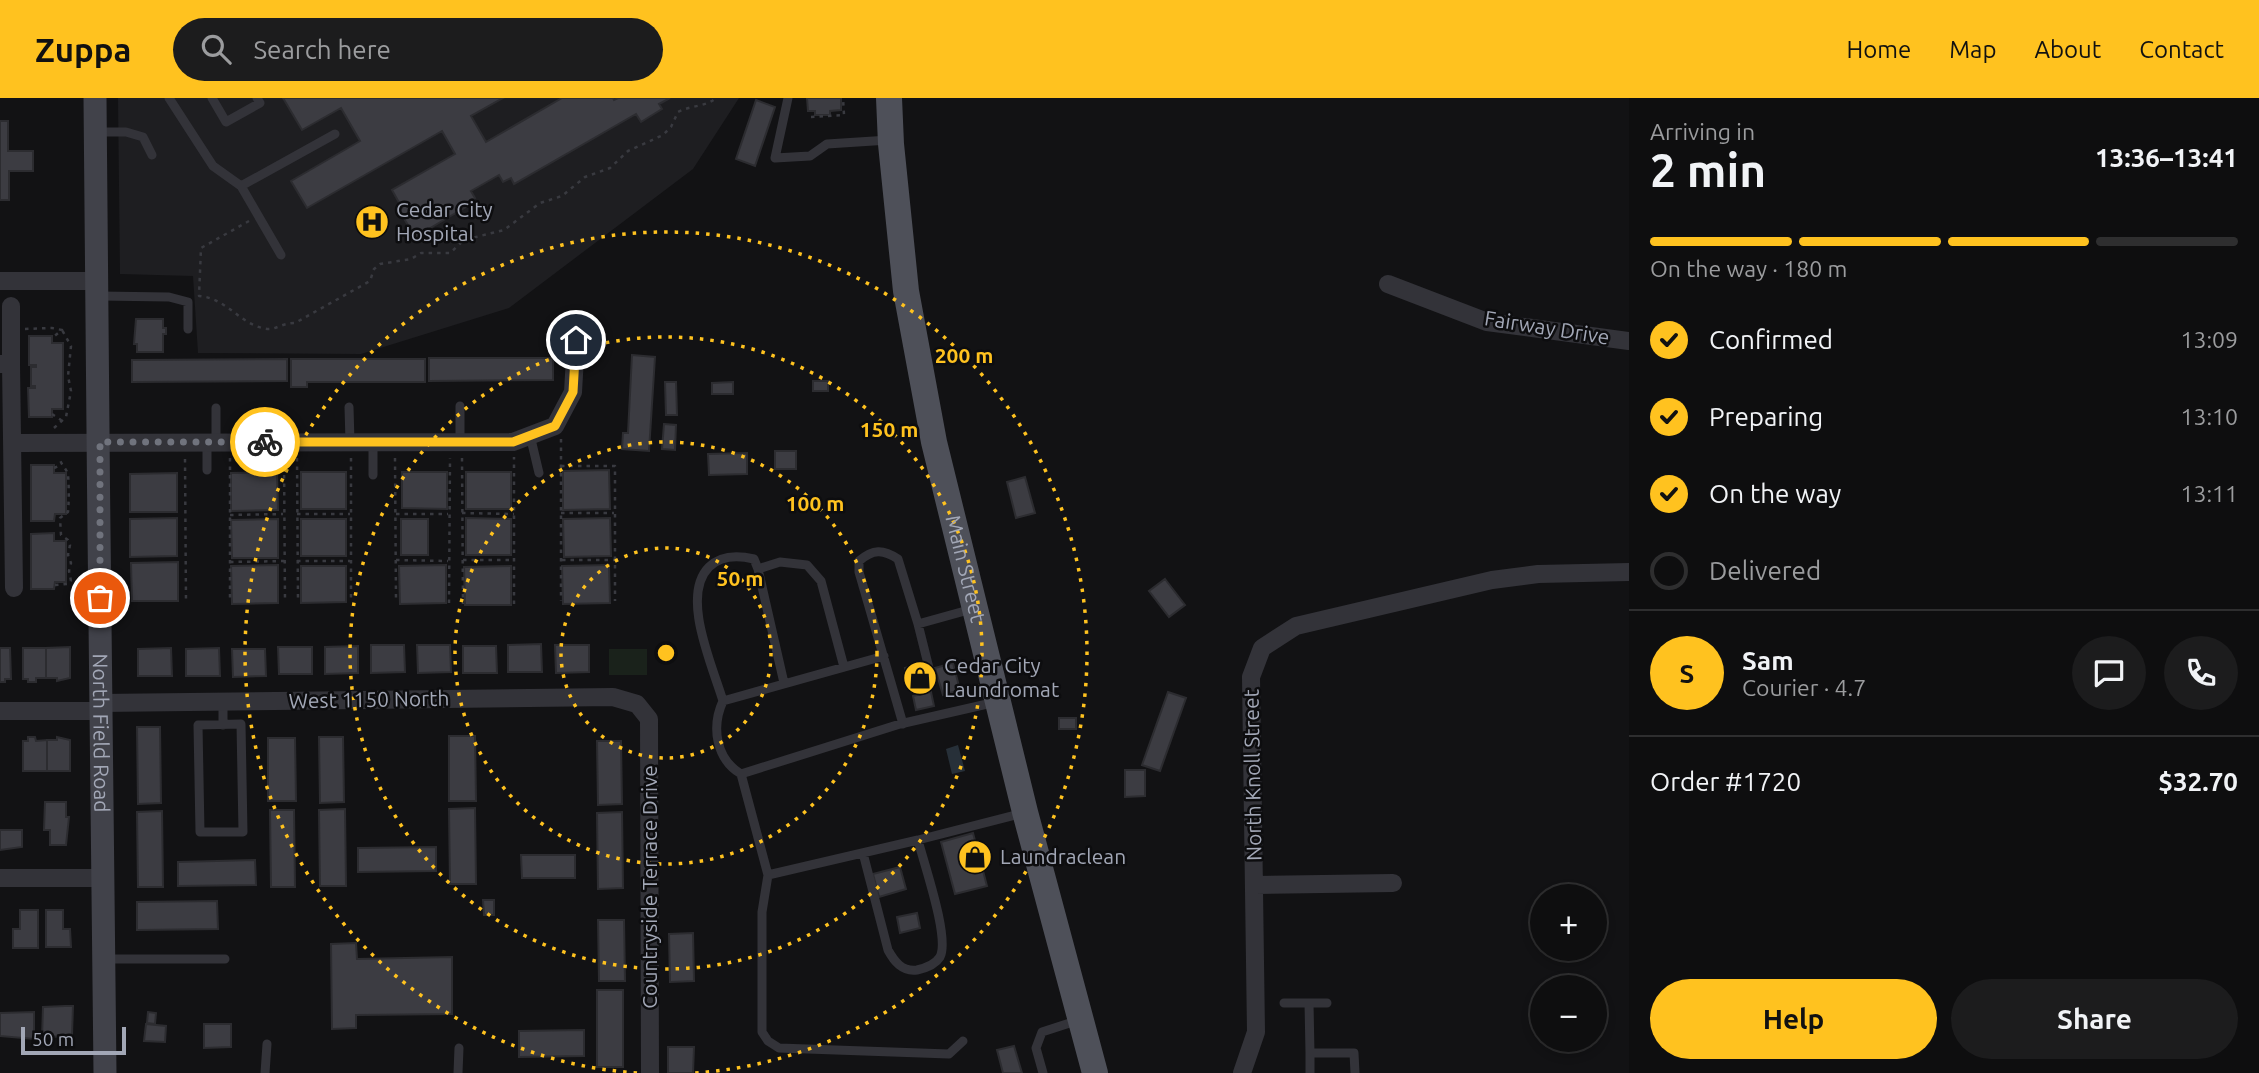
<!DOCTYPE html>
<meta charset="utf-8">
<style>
body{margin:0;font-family:Ubuntu,sans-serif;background:#1c1c1d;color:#f1f3f6;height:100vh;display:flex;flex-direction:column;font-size:26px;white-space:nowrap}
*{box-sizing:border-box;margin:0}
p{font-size:23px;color:#9b9c9e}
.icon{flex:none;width:38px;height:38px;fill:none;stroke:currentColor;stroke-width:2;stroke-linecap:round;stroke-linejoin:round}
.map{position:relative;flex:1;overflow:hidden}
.side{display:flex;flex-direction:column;background:#0e0e0f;width:630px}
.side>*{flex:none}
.fabs{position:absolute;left:1530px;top:786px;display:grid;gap:14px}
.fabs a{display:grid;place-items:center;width:77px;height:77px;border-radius:50%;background:#0e0e0f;box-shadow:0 4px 10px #0003,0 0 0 2px #2e2e2f;font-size:35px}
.scale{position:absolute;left:21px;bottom:18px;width:105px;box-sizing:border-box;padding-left:7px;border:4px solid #a2a7b6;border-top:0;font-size:19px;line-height:24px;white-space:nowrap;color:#a2a7b6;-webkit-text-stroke:5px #0d0d0f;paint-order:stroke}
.pin{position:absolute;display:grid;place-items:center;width:60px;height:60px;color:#fff;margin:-30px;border:4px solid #fff;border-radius:50%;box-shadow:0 2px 7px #0007}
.courier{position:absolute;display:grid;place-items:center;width:70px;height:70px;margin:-35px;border:5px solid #ffc21f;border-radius:50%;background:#fff;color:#222;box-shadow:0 2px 9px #0007}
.head em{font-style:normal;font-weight:600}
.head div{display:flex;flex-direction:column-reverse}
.head{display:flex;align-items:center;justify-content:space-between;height:119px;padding:0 21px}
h1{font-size:46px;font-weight:600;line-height:52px}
.bar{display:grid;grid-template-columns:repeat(4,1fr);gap:10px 7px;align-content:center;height:84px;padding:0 21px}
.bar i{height:9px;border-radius:5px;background:#2e2e2f}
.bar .selected{background:#ffc21f}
.bar p{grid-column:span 4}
.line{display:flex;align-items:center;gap:18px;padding:0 21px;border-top:2px solid #2e2e2f}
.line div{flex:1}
.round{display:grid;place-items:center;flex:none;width:74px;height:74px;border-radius:37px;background:#1c1c1d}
ol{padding:0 21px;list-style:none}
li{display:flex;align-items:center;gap:21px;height:77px}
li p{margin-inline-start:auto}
li .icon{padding:7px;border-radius:50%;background:#ffc21f;color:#111;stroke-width:4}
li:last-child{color:#9b9c9e}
li i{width:38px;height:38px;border:4px solid #2e2e2f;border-radius:50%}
.primary-button{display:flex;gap:14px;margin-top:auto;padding:14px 21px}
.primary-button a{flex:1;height:80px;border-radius:42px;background:#ffc21f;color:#111;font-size:28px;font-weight:600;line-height:80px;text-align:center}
.primary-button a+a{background:#1c1c1d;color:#f1f3f6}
header{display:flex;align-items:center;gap:42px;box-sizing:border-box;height:98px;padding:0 35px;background:#ffc21f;color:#111}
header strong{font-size:33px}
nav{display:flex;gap:38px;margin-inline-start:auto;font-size:24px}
.search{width:490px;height:63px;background:#1c1c1d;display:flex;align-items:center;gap:18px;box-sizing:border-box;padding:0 24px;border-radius:38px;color:#9b9c9e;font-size:26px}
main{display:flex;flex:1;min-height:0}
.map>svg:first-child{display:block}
.built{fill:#1e1e21}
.green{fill:#1a221b}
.water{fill:#273039}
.building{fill:#3c3c42;stroke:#2c2c30;stroke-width:2}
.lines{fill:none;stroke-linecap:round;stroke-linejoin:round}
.path{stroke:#393a40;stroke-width:2.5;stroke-dasharray:3.5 5;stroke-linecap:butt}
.lane{stroke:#333339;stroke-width:9}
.street{stroke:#333339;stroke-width:18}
.secondary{stroke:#41424a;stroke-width:23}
.primary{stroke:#4e5059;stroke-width:26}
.done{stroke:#70737d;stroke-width:7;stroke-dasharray:0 12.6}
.route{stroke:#ffc21f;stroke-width:9}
.ring{fill:none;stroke:#ffc21f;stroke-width:3.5;stroke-dasharray:3.5 7}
.labels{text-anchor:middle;stroke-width:5;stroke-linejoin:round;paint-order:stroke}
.poi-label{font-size:21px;fill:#a2a7b6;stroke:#0d0d0f;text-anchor:start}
.street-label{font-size:21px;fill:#a2a7b6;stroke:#0d0d0f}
.centre{fill:#ffc21f;stroke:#0d0d0f;stroke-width:3.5}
.ring-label{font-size:21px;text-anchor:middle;font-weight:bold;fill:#ffc21f;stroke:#0d0d0f;stroke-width:5;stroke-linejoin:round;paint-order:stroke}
</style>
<header>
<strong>Zuppa</strong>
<div class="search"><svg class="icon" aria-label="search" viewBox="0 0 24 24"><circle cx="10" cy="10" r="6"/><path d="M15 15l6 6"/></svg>Search here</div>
<nav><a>Home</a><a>Map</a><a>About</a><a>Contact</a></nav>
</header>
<main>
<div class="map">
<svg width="1629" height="975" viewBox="0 0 1629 975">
<rect width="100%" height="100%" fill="#121214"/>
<path class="built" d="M118,0h621l-46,71 -184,139 -148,46 -163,-1 -5,-77 -73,-2z"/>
<path class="green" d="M609,551h38v26h-38z"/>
<path class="water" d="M958,647l7,26 -13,3 -6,-25z"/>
<path class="building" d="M283,0h220l-32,18 15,26 76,-44h51l1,2 4,-2h52l-11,6 3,5 -21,13 -5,-8 -122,70 -3,-6 -8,4 -4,-7 -28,16 4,7 -6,3 2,3 -56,33 -16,-27 3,-2 -10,-18 63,-36 -13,-23 -135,77 -16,-27 69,-40 -19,-33 -39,22z
M807,0h34v12l-11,1v4h-15v-4h-7z
M756,2l19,7 -20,59 -19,-7z
M0,23h8v30h25v20h-24v29h-9z
M136,221h27v9h3v6h-3v18h-26v-8h-3z
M29,238h23v7h11v66h-11v8h-23l-1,-29h7v-2h-4v-19h5v-2h-7z
M632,257l23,2 -6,94 -27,-2 1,-16h5z
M429,260h124v22l-124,1z
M287,261v22l-155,1v-22z
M291,261h134v23h-118v5h-16z
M813,283h15v10h-15z
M665,284h11l1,33h-11z
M733,284v12h-21v-11z
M664,326l12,1 -1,25 -13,-1z
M775,353h21v18h-21z
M747,355v21l-38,1 -1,-21z
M31,367h23v8h12v41h-11l-1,7h-23z
M609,372l1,39 -47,1v-39z
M277,374l1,38 -47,1v-38z
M301,374h45v37h-45z
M402,374h45v37l-45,-1z
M466,374h45v37h-45z
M177,375v39h-47v-38z
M1025,379l10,36 -19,5 -9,-36z
M177,420v38l-47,1v-38z
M466,420l45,1v36h-45z
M610,420l1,38 -47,1 -1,-38z
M278,421v39h-46l-1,-38z
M301,421h45v37h-45z
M401,421h27v36h-27z
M54,435v8h12v41h-11l-1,7h-23v-55z
M178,464v39h-46l-1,-38z
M278,467v38l-46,1 -1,-38z
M446,467v38l-46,1 -1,-38z
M609,467l1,38 -47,1 -1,-38z
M301,468h45v36l-45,1z
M511,468v39h-46l-1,-38z
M1165,481l20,26 -16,12 -20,-26z
M541,546l1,28h-34v-27z
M371,547h33l1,27 -34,1z
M417,547h33l1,27 -33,1z
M555,547h34v27l-33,1z
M358,548v27l-33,1v-27z
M463,548h33l1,27h-34z
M70,549v31l-13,3v-3h-11v-30z
M278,549h34v27h-33z
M0,550h10l1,31h-6v3h-5z
M23,550h23v30h-10v4h-8v-3h-5z
M171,550l1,28h-34v-27z
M219,550l1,28h-34v-27z
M232,551h33l1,27 -33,1z
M925,565l4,14 -20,5 -4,-14z
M953,565l7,27 -17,5 -8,-27z
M931,594l3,14 -18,4 -3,-14z
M1168,594l18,6 -26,73 -18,-6z
M1059,620h17v11h-17z
M137,629h23l1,76 -23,1z
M449,638h26l1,65h-27z
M28,639h7l1,4 11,-1v31h-24v-30h5z
M57,639l13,3v31h-23v-31h10z
M319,639h24l1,65 -24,1z
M268,640h27l1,63h-28z
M597,643h24l1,63 -24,1z
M1125,672h20v26l-20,1z
M45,704h21v15h3l-3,28h-16v-15h-6z
M475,710l1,76h-26l-1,-75z
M345,711l1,77h-26l-1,-76z
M270,712h24l1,77h-24z
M162,713l1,76h-25l-1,-75z
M622,714l1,76 -25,1 -1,-76z
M0,732h22v17l-22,3z
M973,735l14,53 -32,8 -14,-52z
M436,749v24l-78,1v-24z
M521,757h54v23h-53z
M255,762l1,25 -78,1v-24z
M900,769l6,22 -27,8 -6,-23z
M483,802h11v15h-10z
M217,803l1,28 -81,1v-28z
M20,812h18v38h-25v-19h7z
M46,812h17v19h7l1,18h-25z
M917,815l3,15 -20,5 -3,-16z
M598,822h26l1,61h-26z
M693,835l1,48 -24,1 -1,-48z
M356,845l1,16 95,-2v57l-96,1v13l-24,1 -1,-85z
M597,892h26v77h-26z
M65,908h8l-1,29 -30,3 1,-31z
M34,914v27l-34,-3v-23z
M148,914l8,1 -1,11 -8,-1z
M146,926l20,2 -1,16 -21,-1z
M204,926h27v23l-27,1z
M584,932v26l-65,1v-26z
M1014,948l8,27h-19l-6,-23z
M668,949h26l-1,26h-25z"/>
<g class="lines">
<path class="path" d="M811,19l33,-2 -1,-17
M249,123l-48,27 -2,48c29,2 42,31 70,33 7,0 14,-6 26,-6l75,-42 4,-12 6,-5 31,-5 10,-6h29l14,-13 40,-10 36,-27 22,-7 23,-19 25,-9 18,-17 35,-16 8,-8 7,-15c13,-7 28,-5 38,-14
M25,231l27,-1 10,2 -10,8
M52,316l9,6
M54,330l12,-11 5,-26 -3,-15 3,-30 -9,-16
M561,341v162
M230,360v143
M284,360l1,143
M297,360l1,143
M351,360v144
M395,360l1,143
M462,360l1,146
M185,361l1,144
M561,368h54v135
M54,370l7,-3
M462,415l52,1
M561,415h53
M297,416h53
M396,416h52
M230,417l53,-1
M396,462l52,1
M463,462h51
M562,462h53
M297,463h53
M230,464l55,-1
M55,487l12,-1 4,-3 -2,-10 2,-8 -3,-8 2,-10 -2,-5 -7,-5 -1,-17 8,-6c1,-13 1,-25 0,-37 -1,-6 -6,-9 -8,-15
M449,505l1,-145
M514,506v-147"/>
<path class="lane" d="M169,0l44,68 28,20 40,69
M212,0l14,24 34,-19 -3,-5
M788,0l-13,60 35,-2 17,-12 62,-4
M97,34h29l17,5 9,18
M241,88l94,-52
M100,198l69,1 19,5v27
M460,308v36
M349,309l1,35
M216,310v34
M530,337l9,38
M207,344v28
M373,344v33
M918,526l11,44
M784,585l-26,-114 22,-7 27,3 14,16 23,86
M723,603c-10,-34 -43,-105 -14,-134 12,-12 28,-12 45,-8l4,10
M223,604v23
M241,626l2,108h-43l-2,-107z
M903,626l-44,-152v-11c14,-12 24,-12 39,-2l20,65 54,-15
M741,676c-25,-15 -30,-47 -18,-73l161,-45
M863,755l25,97c6,11 14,22 29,20 9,-2 18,-5 23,-13 10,-19 -16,-93 -22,-117
M768,777l-27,-101 159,-50 96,-22
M105,861h120
M1284,905h43
M1309,905l1,50
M963,943l-14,13 -170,-6 -11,-7 -6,-9v-120l6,-37 150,-35 105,-27
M265,975l2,-29
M458,975l1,-25
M1043,975l-7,-25 6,-16 37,-12
M1310,975v-20h44l1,20"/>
<path class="street" d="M0,183h98
M1388,186l99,38 142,19
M11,208v57
M0,266l11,-1 3,225
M12,345l501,-1 42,-16 18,-34 3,-52
M100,605l513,-6 24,7 12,15 1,354
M0,613h100
M0,780h101
M1255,787l138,-2
M1242,975l14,-41 -5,-355 11,-29 34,-22 196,-46 46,-6 91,-2"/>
<path class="secondary" id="s1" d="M95,0c4,325 4,650 10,975"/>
<path class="primary" id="s2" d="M889,0l2,46 15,147 28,151 91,370 70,261"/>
</g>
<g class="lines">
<path class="done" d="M100,500v-156h165"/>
<path class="route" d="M265,344h248l42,-16 18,-34 3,-52"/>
</g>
<g class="ring">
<circle cx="666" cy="555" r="105"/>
<circle cx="666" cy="555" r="211"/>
<circle cx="666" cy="555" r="316"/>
<path d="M637 975A421 421 0 1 1 695 975"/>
</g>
<defs>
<g id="hospital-disc" transform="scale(1.75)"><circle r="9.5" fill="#ffc21f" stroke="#0d0d0f"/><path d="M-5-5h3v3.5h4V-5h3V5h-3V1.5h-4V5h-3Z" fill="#111"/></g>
<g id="shop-disc" transform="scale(1.75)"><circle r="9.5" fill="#ffc21f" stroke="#0d0d0f"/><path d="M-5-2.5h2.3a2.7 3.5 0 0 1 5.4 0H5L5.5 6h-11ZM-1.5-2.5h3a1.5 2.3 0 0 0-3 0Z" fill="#111"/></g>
</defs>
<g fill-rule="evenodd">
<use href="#hospital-disc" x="372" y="124"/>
<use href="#shop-disc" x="920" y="580"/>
<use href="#shop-disc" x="975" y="759"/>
</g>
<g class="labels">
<g class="poi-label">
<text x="396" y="119">Cedar City<tspan x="396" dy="24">Hospital</tspan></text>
<text x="944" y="575">Cedar City<tspan x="944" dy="24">Laundromat</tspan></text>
<text x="1000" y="766">Laundraclean</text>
</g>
<g class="street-label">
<text transform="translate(1547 230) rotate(9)" y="7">Fairway Drive</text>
<text dy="7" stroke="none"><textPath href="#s2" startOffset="478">Main Street</textPath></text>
<text transform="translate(369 602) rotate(-1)" y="7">West 1150 North</text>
<text dy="7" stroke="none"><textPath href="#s1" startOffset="635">North Field Road</textPath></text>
<text transform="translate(1253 677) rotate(-91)" y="7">North Knoll Street</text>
<text transform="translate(650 789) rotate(-90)" y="7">Countryside Terrace Drive</text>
</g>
</g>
<circle cx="666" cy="555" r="10" class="centre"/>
<g class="ring-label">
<text x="964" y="265">200 m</text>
<text x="889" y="339">150 m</text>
<text x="815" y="413">100 m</text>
<text x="740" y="488">50 m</text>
</g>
</svg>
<div class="fabs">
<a>+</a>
<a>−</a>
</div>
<div class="scale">50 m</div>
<div class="pin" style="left:100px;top:500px;background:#ea580c"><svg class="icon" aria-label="bag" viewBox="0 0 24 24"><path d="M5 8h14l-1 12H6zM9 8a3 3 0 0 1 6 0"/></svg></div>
<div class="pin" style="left:576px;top:242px;background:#1f2937"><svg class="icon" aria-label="home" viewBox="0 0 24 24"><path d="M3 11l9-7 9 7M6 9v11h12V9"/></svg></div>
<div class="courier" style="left:265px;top:344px"><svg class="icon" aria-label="bike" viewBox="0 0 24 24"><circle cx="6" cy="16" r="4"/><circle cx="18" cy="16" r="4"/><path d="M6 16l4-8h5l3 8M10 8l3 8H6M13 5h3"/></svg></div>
</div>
<section class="side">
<div class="head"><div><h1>2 min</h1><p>Arriving in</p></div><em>13:36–13:41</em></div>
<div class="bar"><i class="selected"></i><i class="selected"></i><i class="selected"></i><i></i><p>On the way · 180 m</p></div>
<ol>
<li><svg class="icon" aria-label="check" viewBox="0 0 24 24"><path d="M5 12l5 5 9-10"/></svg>Confirmed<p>13:09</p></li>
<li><svg class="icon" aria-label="check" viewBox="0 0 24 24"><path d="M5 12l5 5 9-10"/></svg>Preparing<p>13:10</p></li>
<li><svg class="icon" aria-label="check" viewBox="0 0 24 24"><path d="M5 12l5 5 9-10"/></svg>On the way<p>13:11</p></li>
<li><i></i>Delivered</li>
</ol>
<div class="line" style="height:126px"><b class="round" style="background:#ffc21f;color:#111">S</b><div><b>Sam</b><p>Courier · 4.7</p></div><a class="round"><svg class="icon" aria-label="chat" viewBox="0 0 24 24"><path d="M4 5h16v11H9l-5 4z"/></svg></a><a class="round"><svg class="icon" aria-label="phone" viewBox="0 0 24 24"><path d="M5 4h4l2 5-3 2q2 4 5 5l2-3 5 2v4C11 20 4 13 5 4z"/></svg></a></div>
<div class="line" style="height:91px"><div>Order #1720</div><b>$32.70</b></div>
<div class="primary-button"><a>Help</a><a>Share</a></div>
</section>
</main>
